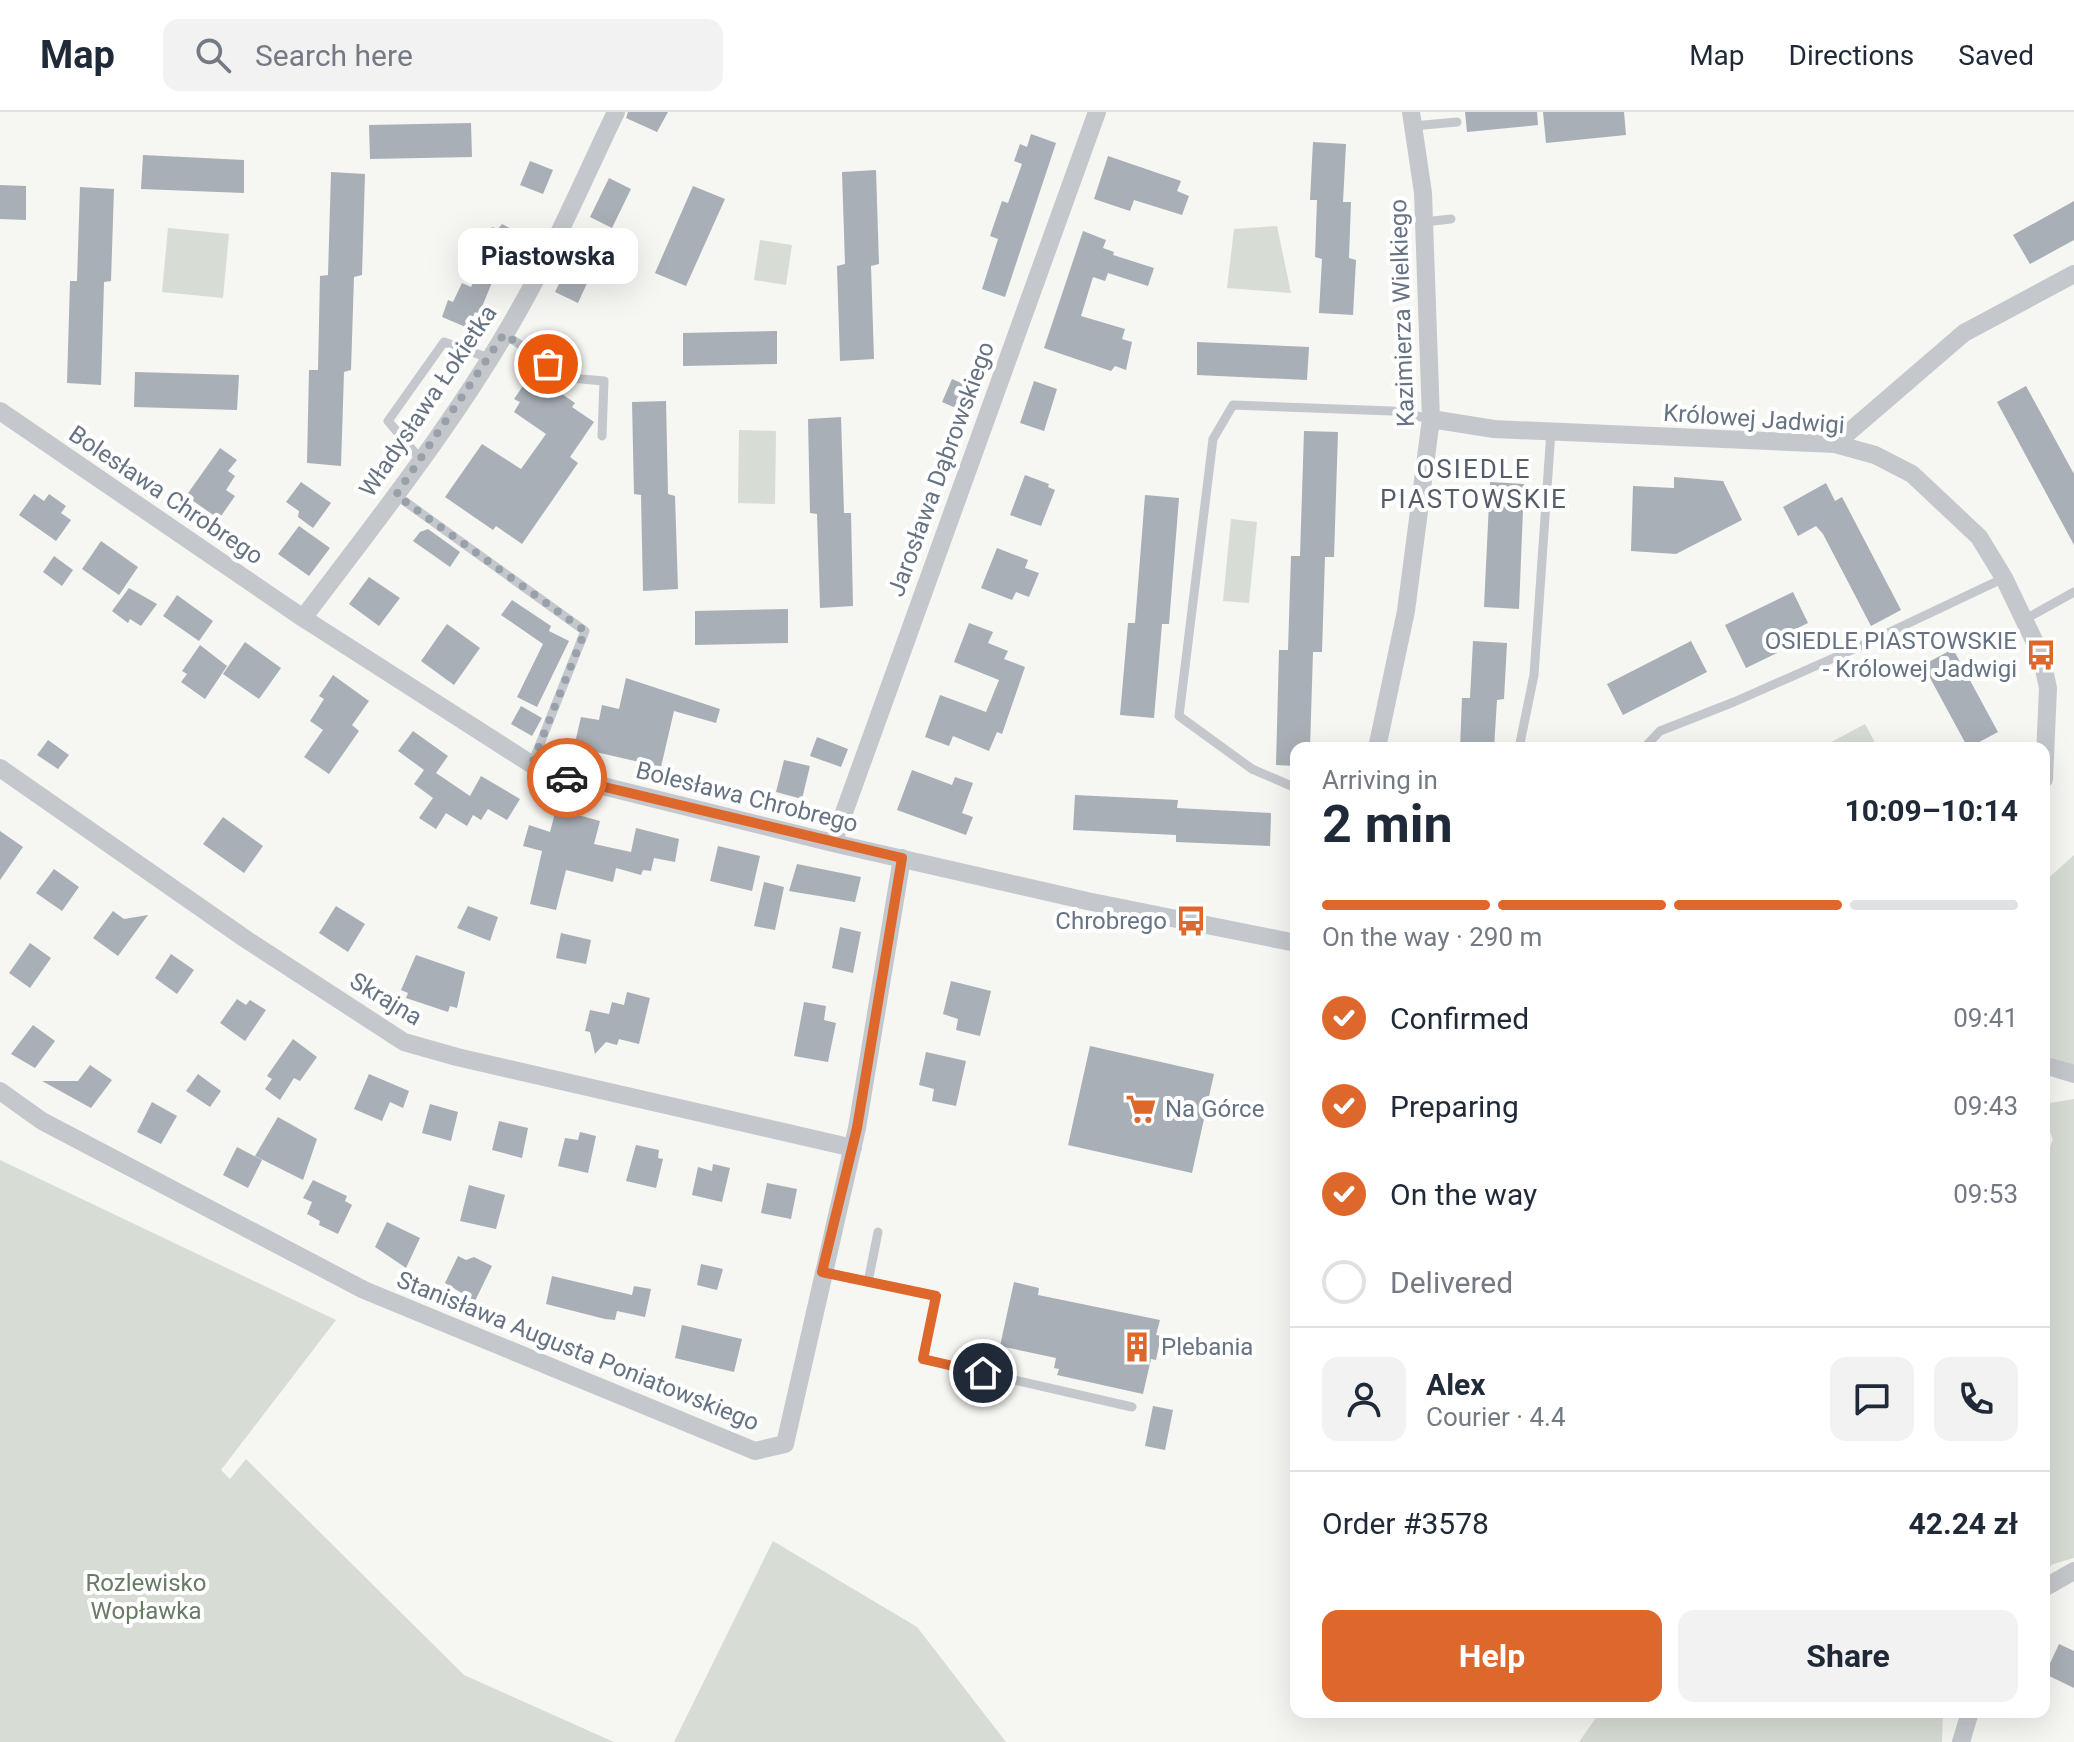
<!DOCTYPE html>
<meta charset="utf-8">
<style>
body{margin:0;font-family:Roboto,sans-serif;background:#f2f2f3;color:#1f2937;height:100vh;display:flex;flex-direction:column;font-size:30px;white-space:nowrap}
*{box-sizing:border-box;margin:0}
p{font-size:26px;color:#747a83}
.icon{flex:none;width:44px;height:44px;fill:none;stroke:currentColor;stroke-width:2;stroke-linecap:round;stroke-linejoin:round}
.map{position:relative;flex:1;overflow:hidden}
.drawer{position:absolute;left:1290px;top:630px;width:760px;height:976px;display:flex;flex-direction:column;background:#fff;border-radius:16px;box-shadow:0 8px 32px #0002}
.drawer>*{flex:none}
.pin{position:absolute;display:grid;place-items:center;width:68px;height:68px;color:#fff;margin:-34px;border:4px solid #fff;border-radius:50%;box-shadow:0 2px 8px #0007}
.courier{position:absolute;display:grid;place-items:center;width:80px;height:80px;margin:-40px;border:6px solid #de672b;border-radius:50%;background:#fff;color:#222;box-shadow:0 2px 10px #0007}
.bubble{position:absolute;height:56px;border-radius:16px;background:#fff;box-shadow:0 8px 32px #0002;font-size:26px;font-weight:700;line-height:56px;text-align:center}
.headline em{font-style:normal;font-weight:700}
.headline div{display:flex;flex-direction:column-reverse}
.headline{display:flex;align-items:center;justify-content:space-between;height:136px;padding:0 32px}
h1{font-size:52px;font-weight:700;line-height:60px}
.bar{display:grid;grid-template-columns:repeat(4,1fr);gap:12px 8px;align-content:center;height:96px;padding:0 32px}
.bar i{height:10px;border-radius:6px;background:#e0e1e3}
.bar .on{background:#de672b}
.bar p{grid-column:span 4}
.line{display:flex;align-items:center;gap:20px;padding:0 32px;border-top:2px solid #e0e1e3}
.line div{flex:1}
.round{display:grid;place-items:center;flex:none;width:84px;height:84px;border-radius:16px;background:#f2f2f3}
ol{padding:0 32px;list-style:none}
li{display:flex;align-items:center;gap:24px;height:88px}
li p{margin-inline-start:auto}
li .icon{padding:8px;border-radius:50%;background:#de672b;color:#fff;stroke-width:4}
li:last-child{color:#747a83}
li i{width:44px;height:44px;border:4px solid #e0e1e3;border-radius:50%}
.action{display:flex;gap:16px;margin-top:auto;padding:16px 32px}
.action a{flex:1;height:92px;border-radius:16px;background:#de672b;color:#fff;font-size:32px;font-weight:700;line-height:92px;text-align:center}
.action a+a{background:#f2f2f3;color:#1f2937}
header{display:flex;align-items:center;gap:48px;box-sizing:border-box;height:112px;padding:0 40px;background:#fff;border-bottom:2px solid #e0e1e3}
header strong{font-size:38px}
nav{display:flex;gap:44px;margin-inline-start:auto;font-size:28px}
.search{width:560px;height:72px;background:#f2f2f3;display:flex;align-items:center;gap:20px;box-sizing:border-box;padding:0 28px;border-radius:16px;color:#747a83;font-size:30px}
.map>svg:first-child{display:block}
.green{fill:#d7ddd4}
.building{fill:#a9afb6}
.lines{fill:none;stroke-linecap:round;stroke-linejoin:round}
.lane{stroke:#c4c7cb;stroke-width:9}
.street{stroke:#c4c7cb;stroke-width:18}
.done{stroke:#98a1aa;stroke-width:8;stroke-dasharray:0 14.4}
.route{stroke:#de672b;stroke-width:10}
.labels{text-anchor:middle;stroke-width:8;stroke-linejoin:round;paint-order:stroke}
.street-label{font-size:24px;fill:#667383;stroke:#fff}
.poi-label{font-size:24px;fill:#667383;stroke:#fff;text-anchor:end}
.park-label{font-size:24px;fill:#677b65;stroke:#fff}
.neighbourhood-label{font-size:26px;letter-spacing:2px;fill:#545d69;stroke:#fff}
</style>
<header>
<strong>Map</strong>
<div class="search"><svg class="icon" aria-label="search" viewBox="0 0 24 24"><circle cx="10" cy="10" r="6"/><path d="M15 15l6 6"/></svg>Search here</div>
<nav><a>Map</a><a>Directions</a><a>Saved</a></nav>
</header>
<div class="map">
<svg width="2074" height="1630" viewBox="0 0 2074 1630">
<rect width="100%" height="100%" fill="#f6f6f3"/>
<path class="green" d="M1277,114l14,67 -64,-5 7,-59z
M168,116l61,6 -6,64 -61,-6z
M760,128l32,5 -6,40 -32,-5z
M739,318l37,1 -1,73 -37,-1z
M1231,407l26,3 -8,81 -26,-2z
M1865,612l13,24h-58z
M2074,743v211l-30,-11v-173z
M2074,987v459l-21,6 -9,8v-408l9,-25 -9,-21v-14z
M0,1048l336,160 -115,150 9,9 16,-20 218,216 150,67h-614z
M773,1429l144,86 89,115h-332z
M1600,1600h343l-1,30h-363z"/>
<path class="building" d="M628,0h40l-11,20 -31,-14z
M1465,0h72l1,13 -71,7z
M1543,0h81l2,23 -80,8z
M471,11l1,34 -102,2 -1,-34z
M1031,22l25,9 -51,154 -23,-8 16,-50 -8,-3 12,-35 6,2 14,-39 -8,-3 6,-17 7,3z
M1313,30l33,2 -3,58h8l-2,56 7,2 -3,55 -34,-2 3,-54 -7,-2 2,-57h-7z
M143,43l101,5v33l-103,-4z
M1108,44l73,25 -4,10 12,5 -7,19 -48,-15 -4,11 -36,-12z
M530,49l23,9 -10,24 -23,-9z
M876,58l3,94 -8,2 3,93 -34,2 -3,-95 8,-2 -3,-92z
M331,60l34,2 -3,101 -8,2 -3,93 -7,2 -3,94 -34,-3 2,-93h9l2,-94 8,-1z
M609,66l22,11 -19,39 -22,-11z
M0,73l26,1v34l-26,-1z
M693,74l32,13 -39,87 -31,-13z
M80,75l34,2 -3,92 -7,1 -3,103 -34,-2 3,-102h7z
M2074,89v39l-44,24 -17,-29z
M502,112l23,12 -18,36 -9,-4 -19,46 -4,-2 -7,16 -26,-11 6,-17 5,2 9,-19 9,4 14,-30 -6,-3 13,-27 6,2z
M1083,119l23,9 -3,8 11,4 -1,3 41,13 -6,18 -40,-13 -3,8 -12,-4 -12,39 44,13 -3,10 10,3 -6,28 -11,-4 -4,5 -67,-23z
M566,158l22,11 -10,22 -23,-11z
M777,219v33l-94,2v-33z
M1197,230l112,5 -2,33 -110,-5z
M135,260l104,3 -2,35 -103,-3z
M532,261l43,30 -3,4 22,15 -24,35 8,6 -56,81 -26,-18 -3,4 -48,-33 37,-53 39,25 25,-35 -32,-22 6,-10 -6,-3z
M952,267l23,10 -10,23 -23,-10z
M1034,269l23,8 -13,42 -24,-8z
M2026,274l48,88v71l-77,-143z
M666,289l2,93 7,2 3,93 -35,2 -2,-96 -7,-1 -2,-92z
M841,305l3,96h7l2,93 -33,2 -3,-94 -7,-1 -2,-94z
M1304,319l34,1 -4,125h-9l-3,95h-9l-3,96h-14v18l-20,-1 3,-115h9l3,-94h9z
M220,336l17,12 -9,11 7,5 -9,14 9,6 -16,23 -33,-23z
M1025,363l24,9 -1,3 7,3 -14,36 -31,-11z
M1674,365l49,4 19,39 -66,34 -45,-3 2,-65 41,2z
M301,370l30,21 -18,25 -15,-11 1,-6 -13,-9z
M1490,370l34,2 -5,125 -35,-2z
M1826,371l9,18 7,-4 59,113 -30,16 -48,-92 -7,-8 -18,10 -15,-29z
M34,382l10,7 5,-7 17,12 -5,7 10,7 -15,21 -37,-26z
M1145,383l34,3 -10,126h-7l-8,94 -34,-3 8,-92h7z
M299,414l31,22 -21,28 -31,-22z
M428,417l32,23 -10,15 -37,-26 7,-9z
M101,429l37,26 -19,28 -37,-26z
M997,436l31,12 -3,8 14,5 -10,24 -13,-5 -4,8 -31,-12z
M54,444l19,14 -11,16 -19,-14z
M369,465l31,21 -21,28 -30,-22z
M129,476l28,16 -16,22 -11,-7 -2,4 -16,-12z
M1793,480l15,31 -37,18 6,12 -31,15 -21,-43z
M177,483l36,26 -14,20 -36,-25z
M512,488l39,26 -2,5 20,10 -32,66 -20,-10 26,-53 -42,-29z
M788,497v34l-93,2v-34z
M969,511l24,9 -5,11 20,8 -4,8 21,8 -23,67 -5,-2 -8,19 -36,-15 -4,10 -24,-9 15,-42 46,17 13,-32 -45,-18z
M447,512l33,24 -26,37 -33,-24z
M1473,529l34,2 -3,56 -7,1 -3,48h-34l2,-50h8z
M1691,529l16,31 -84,43 -16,-31z
M245,530l36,26 -22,31 -36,-25z
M200,533l27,21 -22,33 -24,-17 6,-8 -5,-3z
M1953,537l45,83 -30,16 -45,-83z
M333,563l36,26 -17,24 7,6 -30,43 -25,-17 19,-27 -13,-9 14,-22 -5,-3z
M626,566l94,31 -4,14 -42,-12 -13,56 -87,-20 7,-30 18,3 3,-15 17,4z
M521,594l21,12 -10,18 -21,-12z
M413,619l35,25 -12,17 34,23 11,-20 39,23 -13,21 -19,-11 -7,11 -8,-5 -6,11 -21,-13 -10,16 -17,-11 14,-20 -19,-14 10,-14 -26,-19z
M817,625l31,12 -7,18 -31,-11z
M48,628l21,15 -11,14 -21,-14z
M784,648l26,6 -8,33 -26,-7z
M912,658l40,15 3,-8 18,6 -11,30 11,4 -7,18 -69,-25z
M1075,683l103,5 -1,8 94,5 -1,33 -94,-4v-7l-103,-5z
M556,697l44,12 -6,23 37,8 5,-24 43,11 -4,23 -21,-4 -3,13 -8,-1 -2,5 -25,-7 -3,14 -47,-12 -10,40 -26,-6 12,-53 -19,-5 6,-21 21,7z
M223,705l40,29 -19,27 -41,-29z
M0,719l23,16 -23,33z
M718,734l42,10 -8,35 -42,-10z
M797,752l64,13 -6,25 -66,-11z
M54,757l25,18 -17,24 -26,-18z
M764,770l20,5 -9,43 -21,-4z
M336,794l29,18 -17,28 -29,-19z
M468,794l30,11 -8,24 -33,-13z
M113,799l11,8 24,-4 -30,41 -25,-18z
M840,815l21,5 -8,41 -21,-5z
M561,821l30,7 -5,24 -30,-6z
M30,831l21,15 -21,30 -21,-15z
M171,842l23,16 -17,24 -22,-16z
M416,843l49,17 -8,36 -7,-2 -2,6 -42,-14 2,-5 -7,-3z
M951,869l40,10 -11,45 -24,-6 2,-11 -15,-5z
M627,880l23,6 -11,46 -20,-5 -2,6 -11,-3 -11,12 -5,-22 -5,-1 5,-21 19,4 3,-12 12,3z
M237,887l9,6 4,-5 16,10 -21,31 -25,-18z
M804,890l22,4 -2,14 12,3 -8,39 -34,-6z
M33,913l22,16 -20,27 -24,-14z
M293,927l24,18 -17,24 -6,-3 -14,22 -15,-11 7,-10 -5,-3z
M1090,934l124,28 -22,99 -124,-28z
M926,940l40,9 -10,45 -24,-5 2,-12 -15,-4z
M90,953l22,15 -21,28 -49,-27h36z
M198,962l23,17 -11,16 -24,-16z
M369,962l40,17 -6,17 -13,-6 -8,19 -28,-12z
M152,990l25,14 -16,28 -24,-12z
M430,992l28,8 -7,29 -29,-8z
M278,1005l39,22 -14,41 -48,-24z
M499,1009l29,7 -6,30 -30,-8z
M580,1020l16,4 -8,37 -30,-7 7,-28 13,2z
M636,1033l23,5 -1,8 5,1 -7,29 -30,-7z
M237,1035l25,13 -14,28 -25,-13z
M713,1052l17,4 -8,34 -30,-7 6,-28 14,4z
M313,1068l34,16 -2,5 7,4 -14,29 -19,-9 1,-4 -13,-7 5,-12 -9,-4z
M767,1071l30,6 -6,30 -30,-6z
M469,1073l36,10 -9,34 -36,-8z
M387,1110l33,16 -14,30 -31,-21z
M458,1144l8,4 8,-3 18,9 -17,35 -30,-18z
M701,1152l22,5 -6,21 -20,-5z
M552,1164l80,19 2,-9 17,3 -6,28 -28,-6 -2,9 -10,-1 -59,-15z
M1014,1170l25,6 -1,7 122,25 -4,15 5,1 -5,24 -5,-1 -8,35 -86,-19 2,-6 -5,-1 2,-10 -56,-12z
M682,1213l60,14 -8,33 -59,-14z
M1153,1294l20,4 -8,40 -20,-4z
M2059,1532l15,7v37l-29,-14z"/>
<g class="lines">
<path class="lane" d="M1413,14l44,-4
M1424,110l27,-3
M504,222l66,44 34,3 -2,55
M421,348l-33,-39 56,-79 45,16
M396,383l189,136 -53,133
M2022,509l52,-29
M1519,636l15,-73 17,-244
M1644,636l16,-17 74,-29 120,-53 150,-71
M1296,676l-44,-19 -73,-53 34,-277 20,-34 159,6 39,8
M824,1160l112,24 -13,63 209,48
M868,1170l10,-50"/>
<path class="street" d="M0,299l303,207 239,153 291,72 254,58 209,42
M1431,307l63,10 341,15 40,11 37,19 67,63 25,41 37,77 7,33 -4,91
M1835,332l129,-111 110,-59
M303,506c79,-104 167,-215 228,-330 31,-57 57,-118 85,-176
M1377,636l29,-137 25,-192 -8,-226 -12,-81
M0,656l247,172 157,102 53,15 396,91
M833,731l264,-731
M2044,953l30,9
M0,979l42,30 322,169 391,161 30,-7 72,-316 45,-270
M2044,1476l30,-17
M1961,1630l9,-30"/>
</g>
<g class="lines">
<path class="done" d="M548,252l-44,-30 -108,161 189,136 -54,135 36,12"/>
<path class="route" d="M567,666l335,80 -45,270 -35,144 114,24 -13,63 60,14"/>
</g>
<defs>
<g id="bus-bare" transform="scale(2.4)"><path d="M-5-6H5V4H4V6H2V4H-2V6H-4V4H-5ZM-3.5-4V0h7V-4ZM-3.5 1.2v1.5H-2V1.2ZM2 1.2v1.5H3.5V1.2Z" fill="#de672b" stroke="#fff" stroke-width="2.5" paint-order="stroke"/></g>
<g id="supermarket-bare" transform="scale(2.4)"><path d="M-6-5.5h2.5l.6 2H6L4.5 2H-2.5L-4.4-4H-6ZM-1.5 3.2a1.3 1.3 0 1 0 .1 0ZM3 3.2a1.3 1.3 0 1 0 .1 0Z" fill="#de672b" stroke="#fff" stroke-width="2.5" paint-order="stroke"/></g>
<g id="building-bare" transform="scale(2.4)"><path d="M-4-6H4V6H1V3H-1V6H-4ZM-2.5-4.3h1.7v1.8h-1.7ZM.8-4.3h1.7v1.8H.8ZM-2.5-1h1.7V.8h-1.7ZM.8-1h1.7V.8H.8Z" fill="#de672b" stroke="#fff" stroke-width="2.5" paint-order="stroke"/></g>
</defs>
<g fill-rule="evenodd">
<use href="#bus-bare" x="2041" y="543"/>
<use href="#bus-bare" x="1191" y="809"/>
<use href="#supermarket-bare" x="1141" y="997"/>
<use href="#building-bare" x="1137" y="1235"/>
</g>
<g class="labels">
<g class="street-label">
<text transform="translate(1402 201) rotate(-92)" y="8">Kazimierza Wielkiego</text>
<text transform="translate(428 289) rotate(-56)" y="8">Władysława Łokietka</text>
<text transform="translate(1754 307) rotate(4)" y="8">Królowej Jadwigi</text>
<text transform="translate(941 357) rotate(-70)" y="8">Jarosława Dąbrowskiego</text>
<text transform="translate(166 383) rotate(34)" y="8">Bolesława Chrobrego</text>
<text transform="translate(747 685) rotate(14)" y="8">Bolesława Chrobrego</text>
<text transform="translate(386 887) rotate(31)" y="8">Skrajna</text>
<text transform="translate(578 1239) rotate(22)" y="8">Stanisława Augusta Poniatowskiego</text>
</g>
<g class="poi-label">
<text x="2017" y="537">OSIEDLE PIASTOWSKIE<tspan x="2017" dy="28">- Królowej Jadwigi</tspan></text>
<text x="1167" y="817">Chrobrego</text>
<text x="1165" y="1005" text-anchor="start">Na Górce</text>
<text x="1161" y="1243" text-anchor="start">Plebania</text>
</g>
<g class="park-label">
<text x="146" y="1479">Rozlewisko<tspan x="146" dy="28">Wopławka</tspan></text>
</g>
<g class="neighbourhood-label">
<text x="1474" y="366">OSIEDLE<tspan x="1474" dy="30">PIASTOWSKIE</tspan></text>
</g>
</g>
</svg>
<div class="pin" style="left:548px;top:252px;background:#ea580c"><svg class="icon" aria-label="bag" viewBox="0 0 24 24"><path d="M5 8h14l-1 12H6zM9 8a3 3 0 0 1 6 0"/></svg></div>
<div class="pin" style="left:983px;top:1261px;background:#1f2937"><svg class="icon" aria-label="home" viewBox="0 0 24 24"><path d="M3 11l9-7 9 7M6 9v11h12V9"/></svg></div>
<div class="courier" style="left:567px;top:666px"><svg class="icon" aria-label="car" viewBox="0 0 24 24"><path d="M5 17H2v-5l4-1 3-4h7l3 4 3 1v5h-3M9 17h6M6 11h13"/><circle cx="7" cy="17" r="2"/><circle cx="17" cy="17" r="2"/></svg></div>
<div class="bubble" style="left:458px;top:116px;width:180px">Piastowska</div>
<section class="drawer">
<div class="headline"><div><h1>2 min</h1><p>Arriving in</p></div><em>10:09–10:14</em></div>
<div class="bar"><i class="on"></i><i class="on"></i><i class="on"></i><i></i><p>On the way · 290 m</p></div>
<ol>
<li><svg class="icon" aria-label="check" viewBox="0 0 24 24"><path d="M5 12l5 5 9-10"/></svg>Confirmed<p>09:41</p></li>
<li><svg class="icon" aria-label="check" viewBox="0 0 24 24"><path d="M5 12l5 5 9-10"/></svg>Preparing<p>09:43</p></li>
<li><svg class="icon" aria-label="check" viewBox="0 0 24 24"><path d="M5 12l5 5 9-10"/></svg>On the way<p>09:53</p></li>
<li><i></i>Delivered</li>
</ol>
<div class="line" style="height:144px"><a class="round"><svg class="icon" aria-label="person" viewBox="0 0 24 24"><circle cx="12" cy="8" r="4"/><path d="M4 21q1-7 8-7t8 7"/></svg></a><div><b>Alex</b><p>Courier · 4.4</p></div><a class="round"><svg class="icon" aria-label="chat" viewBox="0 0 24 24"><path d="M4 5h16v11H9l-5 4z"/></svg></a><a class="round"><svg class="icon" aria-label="phone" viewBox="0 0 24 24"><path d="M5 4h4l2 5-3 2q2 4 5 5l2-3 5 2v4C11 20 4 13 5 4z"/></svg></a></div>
<div class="line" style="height:104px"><div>Order #3578</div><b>42.24 zł</b></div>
<div class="action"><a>Help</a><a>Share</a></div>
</section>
</div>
